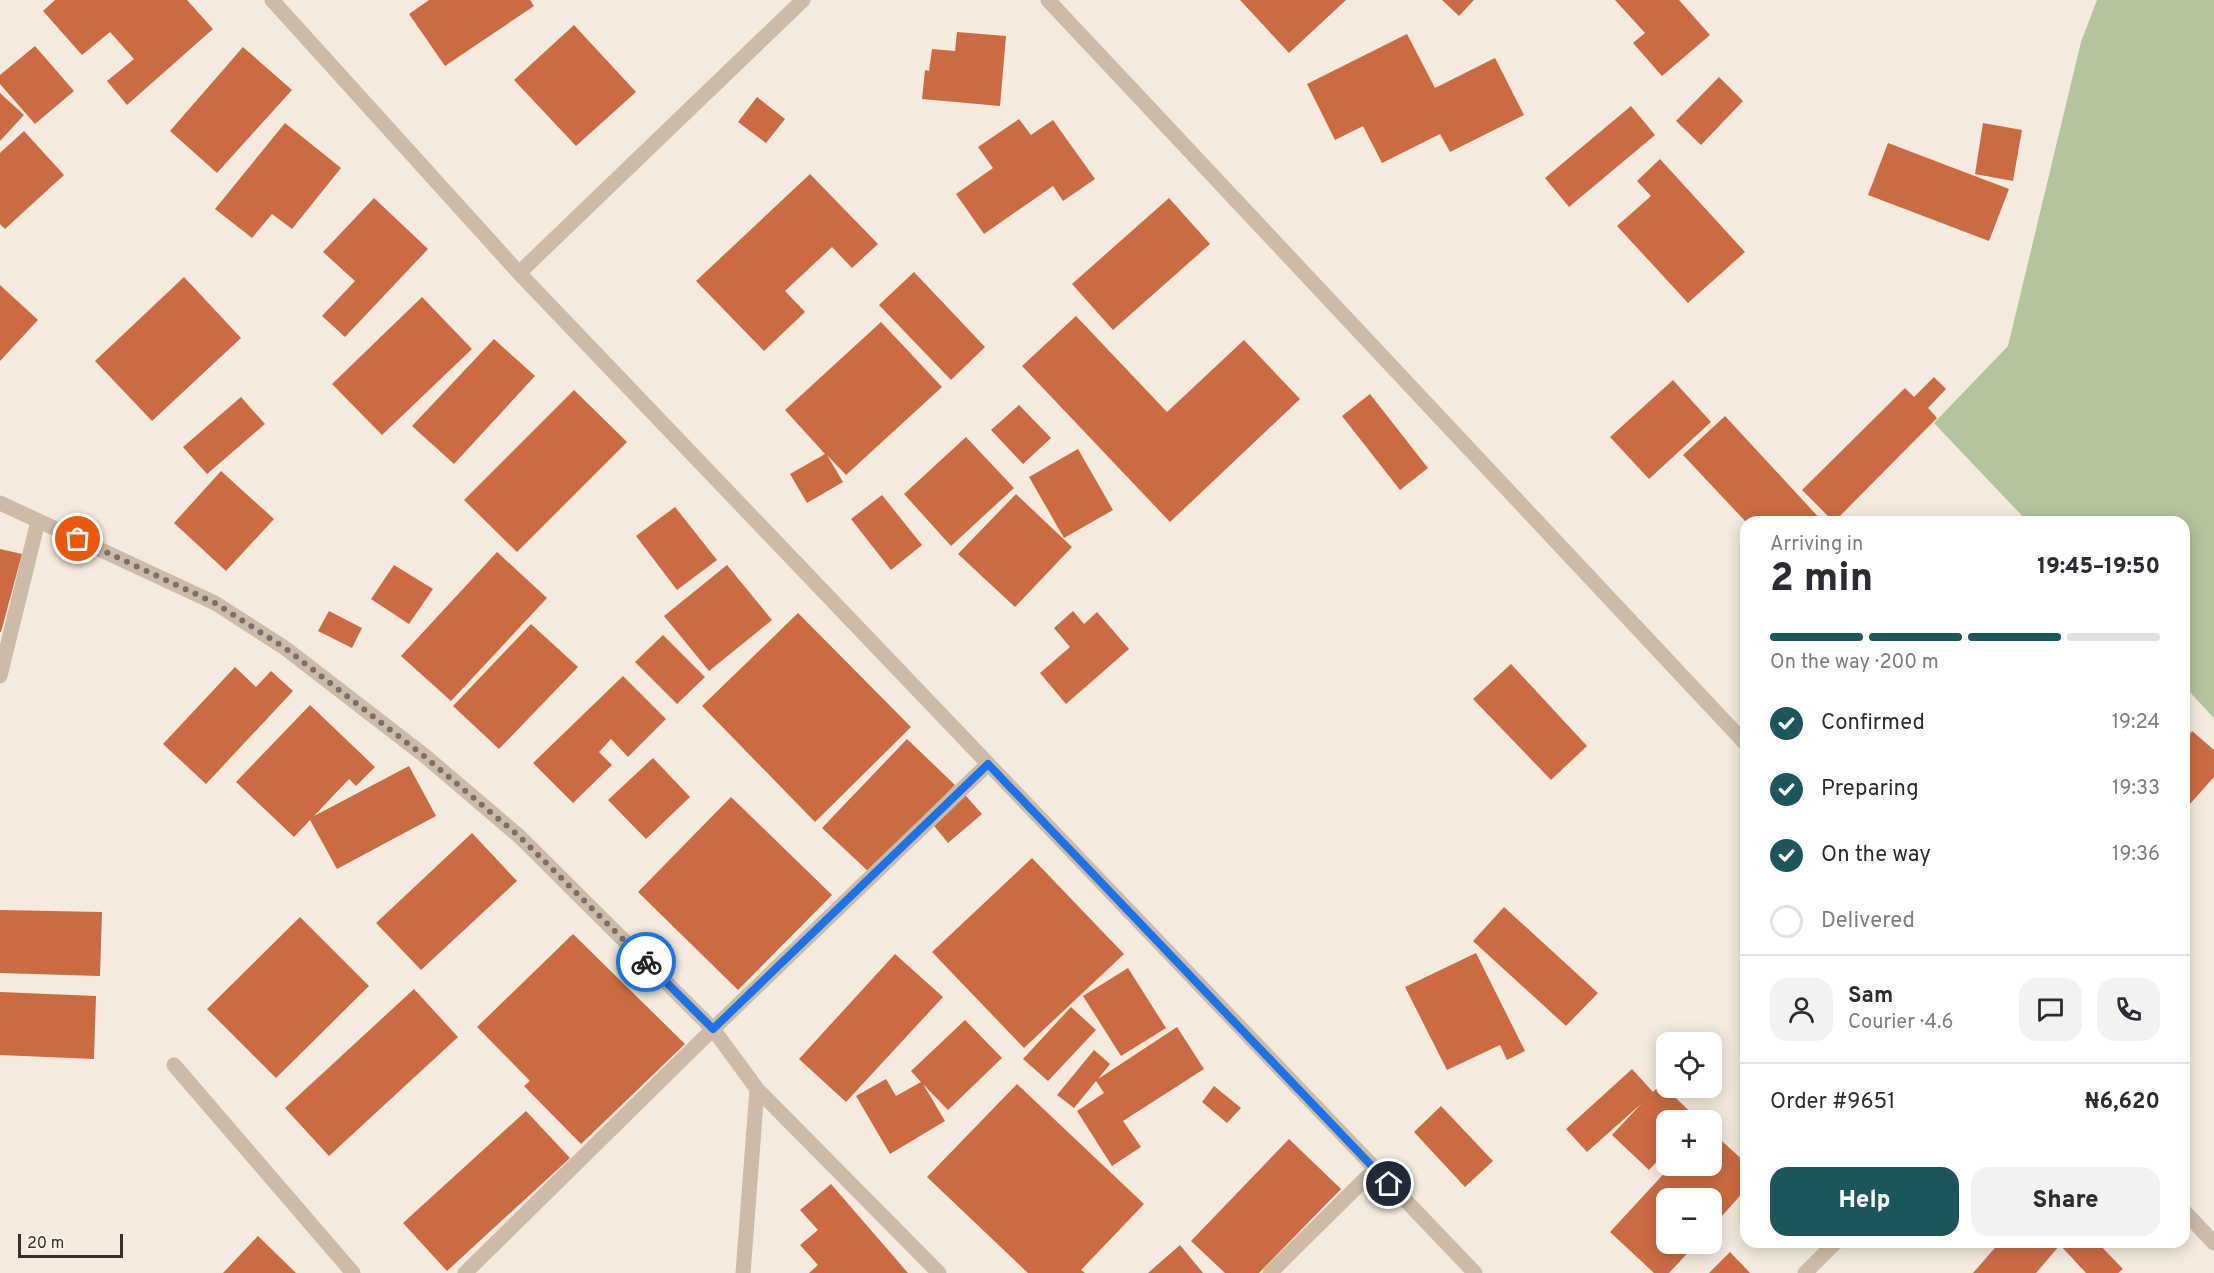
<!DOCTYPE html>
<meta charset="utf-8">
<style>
body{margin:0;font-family:Overpass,sans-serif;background:#f2f2f3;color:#2b2b33;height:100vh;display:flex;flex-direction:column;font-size:22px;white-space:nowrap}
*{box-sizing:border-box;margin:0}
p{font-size:20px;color:#7c7c81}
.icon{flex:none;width:33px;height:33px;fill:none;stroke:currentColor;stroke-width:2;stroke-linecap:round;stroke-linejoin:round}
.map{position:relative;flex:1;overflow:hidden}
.side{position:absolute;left:1740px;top:516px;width:450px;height:732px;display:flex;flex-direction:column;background:#fff;border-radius:18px;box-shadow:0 3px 15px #0003}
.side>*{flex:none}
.tools{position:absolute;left:1656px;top:1032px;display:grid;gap:12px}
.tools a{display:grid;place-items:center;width:66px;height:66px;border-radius:12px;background:#fff;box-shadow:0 3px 15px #0003;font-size:30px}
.scale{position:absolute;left:18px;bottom:15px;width:105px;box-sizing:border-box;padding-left:6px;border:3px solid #392f29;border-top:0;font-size:16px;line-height:21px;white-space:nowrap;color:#392f29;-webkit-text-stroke:4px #fbf4ea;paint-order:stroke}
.pin{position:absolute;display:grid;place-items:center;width:51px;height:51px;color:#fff;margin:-26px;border:3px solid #fff;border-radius:50%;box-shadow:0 2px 6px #0007}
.courier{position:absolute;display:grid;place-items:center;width:60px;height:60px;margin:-30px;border:4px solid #1a73e8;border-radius:50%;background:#fff;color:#222;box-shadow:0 2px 8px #0007}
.headline em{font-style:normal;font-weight:800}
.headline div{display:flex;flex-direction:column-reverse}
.headline{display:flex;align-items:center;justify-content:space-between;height:102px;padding:0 30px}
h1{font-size:39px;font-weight:800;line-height:45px}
.bar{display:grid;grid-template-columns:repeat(4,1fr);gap:9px 6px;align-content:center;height:72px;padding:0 30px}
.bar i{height:8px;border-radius:4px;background:#e1e1e2}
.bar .selected{background:#1b565d}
.bar p{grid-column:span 4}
.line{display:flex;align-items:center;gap:15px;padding:0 30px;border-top:2px solid #e1e1e2}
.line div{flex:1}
.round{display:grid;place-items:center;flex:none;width:63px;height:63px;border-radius:18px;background:#f2f2f3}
ol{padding:0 30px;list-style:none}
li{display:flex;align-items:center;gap:18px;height:66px}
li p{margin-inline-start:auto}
li .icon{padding:6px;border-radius:50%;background:#1b565d;color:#fff;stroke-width:4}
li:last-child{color:#7c7c81}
li i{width:33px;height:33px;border:3px solid #e1e1e2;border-radius:50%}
.action{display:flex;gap:12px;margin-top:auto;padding:12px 30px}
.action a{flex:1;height:69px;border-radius:18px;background:#1b565d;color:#fff;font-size:24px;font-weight:800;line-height:69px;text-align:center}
.action a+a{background:#f2f2f3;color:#2b2b33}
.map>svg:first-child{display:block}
.green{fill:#b4c49c}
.building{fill:#cc6b42}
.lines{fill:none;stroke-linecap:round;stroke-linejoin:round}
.minor{stroke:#cdbba8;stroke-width:15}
.done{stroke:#7a7068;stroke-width:6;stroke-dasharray:0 10.8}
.route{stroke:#1a73e8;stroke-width:8}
</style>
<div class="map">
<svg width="2214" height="1273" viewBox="0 0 2214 1273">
<rect width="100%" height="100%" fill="#f4eadd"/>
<path class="green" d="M2097,0h117v718l-30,-32v-164h-156l-94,-99 74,-77 73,-304z"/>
<path class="building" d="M55,0h132l26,29 -86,76 -20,-24 27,-22 -24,-27 -28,23 -39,-44z
M429,0h101l4,6 -89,60 -36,-52z
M1240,0h106l-57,53z
M1442,0h32l-15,16z
M1615,0h64l31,35 -48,41 -29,-33 12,-10z
M574,25l62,67 -60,54 -62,-66z
M957,32l49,4 -6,70 -78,-7 3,-29 4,1 3,-22 23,2z
M1407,34l28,54 60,-30 29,57 -74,37 -10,-18 -58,29 -19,-37 -28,14 -28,-56z
M35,46l39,45 -39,33 -35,-40v-9z
M243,47l49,43 -75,83 -47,-42z
M1719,77l24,24 -42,44 -25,-24z
M0,93l24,22 -24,26z
M757,97l28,22 -19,24 -28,-21z
M1631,106l24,29 -86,72 -24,-29z
M1019,119l12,16 22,-15 42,59 -32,22 -10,-15 -69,48 -28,-40 37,-26 -15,-21z
M285,123l56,45 -49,61 -20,-15 -20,24 -37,-29z
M1983,123l39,7 -9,51 -38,-7z
M24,131l40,44 -59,54 -5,-5v-71z
M1888,143l121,46 -20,52 -121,-46z
M1660,159l85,93 -57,51 -71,-77 34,-30 -14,-15z
M810,174l68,70 -26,24 -20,-21 -47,44 20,21 -41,39 -68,-70z
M374,198l54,51 -83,88 -23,-21 33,-35 -32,-29z
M1169,198l41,46 -97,86 -41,-46z
M914,272l71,75 -34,33 -72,-75z
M184,277l57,61 -89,83 -57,-60z
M0,285l38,35 -38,41z
M422,297l50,52 -90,86 -50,-51z
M1076,316l91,96 77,-72 56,59 -130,123 -148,-156z
M881,322l61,65 -96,88 -19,-20 16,27 -36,21 -17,-29 35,-20 -40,-44z
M494,339l41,37 -81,88 -42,-38z
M1934,377l12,12 -18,19 9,10 -103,104 -32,-32 103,-102 9,9z
M1673,380l38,42 -62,57 -39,-42z
M574,390l53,52 -110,110 -53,-52z
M1370,394l58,74 -28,22 -58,-74z
M241,397l24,27 -58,50 -24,-27z
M1019,405l32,33 -28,26 -32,-34z
M1725,416l98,106h-77l-63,-67z
M966,437l48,51 -63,58 -47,-52z
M1078,449l35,61 -49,28 -35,-61z
M221,471l53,48 -48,52 -52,-48z
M1016,494l56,53 -57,60 -57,-53z
M882,495l40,50 -31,25 -40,-51z
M675,507l42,53 -40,30 -41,-54z
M0,549l22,5 -21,78h-1z
M497,552l50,46 -96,103 -50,-45z
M394,565l39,24 -24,35 -38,-25z
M727,565l45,55 -63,51 -45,-55z
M329,611l33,17 -10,20 -34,-17z
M1073,611l11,13 13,-12 32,37 -63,55 -26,-31 30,-26 -16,-19z
M798,613l113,114 -96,95 -113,-116z
M531,624l47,43 -79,82 -46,-43z
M663,635l42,42 -28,27 -42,-42z
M1511,664l76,82 -36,34 -78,-81z
M235,667l21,20 15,-16 22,20 -87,93 -43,-40z
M623,676l43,43 -38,38 -17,-18 -12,13 13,13 -39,38 -40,-40z
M310,705l65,62 -19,19 -7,-7 -35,37 95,-50 27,50 -99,53 -27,-49 -16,17 -58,-55z
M2192,731l22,19v27l-24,27 -6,-5v-58z
M907,739l48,46 -85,88 -48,-45z
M653,758l37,39 -44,42 -38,-39z
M959,788l23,26 -34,29 -22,-27z
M731,797l101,98 -94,95 -100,-98z
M472,833l45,48 -96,89 -45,-47z
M1032,858l92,96 -100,94 -92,-96z
M1504,907l94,86 -32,33 -93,-85z
M0,910l102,2 -2,64 -100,-3z
M300,917l69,69 -93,92 -69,-69z
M573,934l112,110 -104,100 -57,-58 6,-5 -53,-54z
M1476,953l49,98 -18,9 -7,-15 -53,25 -42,-83z
M895,954l48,43 -97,105 -47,-43z
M1128,968l38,60 -45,28 -38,-60z
M414,989l44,48 -129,119 -44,-48z
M0,992l96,4 -2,63 -94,-4z
M1071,1007l25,23 -48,51 -25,-22z
M965,1020l37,38 -54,52 -25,-26 22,37 -55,33 -34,-58 30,-17 10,17 25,-14 -10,-11z
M1177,1027l27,42 -81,52 18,26 -29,19 -35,-55 27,-18 -8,-12 -22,27 -17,-13 37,-45 16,14 -12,15z
M1632,1069l21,23 8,-8 38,36h-33v32l-17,18 -37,-35 30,-32 -55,49 -21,-23z
M1017,1084l127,120 -63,66 4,3h-57l-101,-96z
M1214,1086l27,22 -14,15 -25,-21z
M1441,1106l52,55 -28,26 -51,-55z
M526,1111l44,47 -123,113 -44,-48z
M1712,1132l34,31v26l-34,38v-29h-46v46h30l-27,29h-15l-44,-41 61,-66h41z
M1289,1139l52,50 -82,84h-34l-34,-32z
M831,1184l77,89h-99l9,-8 -18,-20 18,-15 -18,-20z
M258,1236l38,37h-73z
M2000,1242h97l26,27 -5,4h-32l-26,-28 -24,28h-63z
M1180,1245l23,28h-55z
M1730,1252l20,21h-41z"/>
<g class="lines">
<path class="minor" d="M272,0l247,273 956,1000
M1048,0l698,744
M519,273l284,-273
M0,503l215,100 70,45 140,108 95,81 193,192 44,60 182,184
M0,676l38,-155
M174,1065l179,208
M2184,1211l30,32
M465,1273l248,-244 275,-265
M743,1273l14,-184
M1270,1273l105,-104
M1805,1273l31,-31"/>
</g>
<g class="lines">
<path class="done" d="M78,539l137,64 70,45 139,108 96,81 126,125"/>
<path class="route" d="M646,962l67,67 275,-265 401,420"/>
</g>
</svg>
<div class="tools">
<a><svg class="icon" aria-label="locate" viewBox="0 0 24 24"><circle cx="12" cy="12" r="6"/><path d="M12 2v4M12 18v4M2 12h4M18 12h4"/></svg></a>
<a>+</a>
<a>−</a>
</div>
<div class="scale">20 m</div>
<div class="pin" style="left:78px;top:539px;background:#ea580c"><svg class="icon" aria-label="bag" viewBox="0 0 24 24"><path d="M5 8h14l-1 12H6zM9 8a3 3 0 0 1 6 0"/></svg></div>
<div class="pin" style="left:1389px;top:1184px;background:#1f2937"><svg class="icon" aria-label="home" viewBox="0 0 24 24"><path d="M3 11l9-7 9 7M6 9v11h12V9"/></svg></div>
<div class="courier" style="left:646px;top:962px"><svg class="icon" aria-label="bike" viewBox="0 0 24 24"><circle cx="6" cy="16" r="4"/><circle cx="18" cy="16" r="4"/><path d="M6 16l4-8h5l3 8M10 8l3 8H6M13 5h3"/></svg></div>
<section class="side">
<div class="headline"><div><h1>2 min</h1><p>Arriving in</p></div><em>19:45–19:50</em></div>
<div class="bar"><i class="selected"></i><i class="selected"></i><i class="selected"></i><i></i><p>On the way · 200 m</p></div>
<ol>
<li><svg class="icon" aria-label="check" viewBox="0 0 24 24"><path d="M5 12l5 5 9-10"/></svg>Confirmed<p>19:24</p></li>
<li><svg class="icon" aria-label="check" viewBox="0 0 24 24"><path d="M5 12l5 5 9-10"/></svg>Preparing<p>19:33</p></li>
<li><svg class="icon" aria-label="check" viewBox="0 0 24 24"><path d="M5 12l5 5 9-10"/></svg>On the way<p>19:36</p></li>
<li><i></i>Delivered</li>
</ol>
<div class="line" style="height:108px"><a class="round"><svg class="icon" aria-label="person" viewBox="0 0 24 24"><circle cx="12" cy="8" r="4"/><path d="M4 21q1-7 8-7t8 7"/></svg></a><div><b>Sam</b><p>Courier · 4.6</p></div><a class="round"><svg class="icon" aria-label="chat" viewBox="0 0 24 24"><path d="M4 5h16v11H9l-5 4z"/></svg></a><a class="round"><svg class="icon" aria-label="phone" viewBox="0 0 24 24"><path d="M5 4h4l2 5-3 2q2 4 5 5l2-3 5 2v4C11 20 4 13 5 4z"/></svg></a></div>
<div class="line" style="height:78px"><div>Order #9651</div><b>₦6,620</b></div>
<div class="action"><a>Help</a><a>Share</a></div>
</section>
</div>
